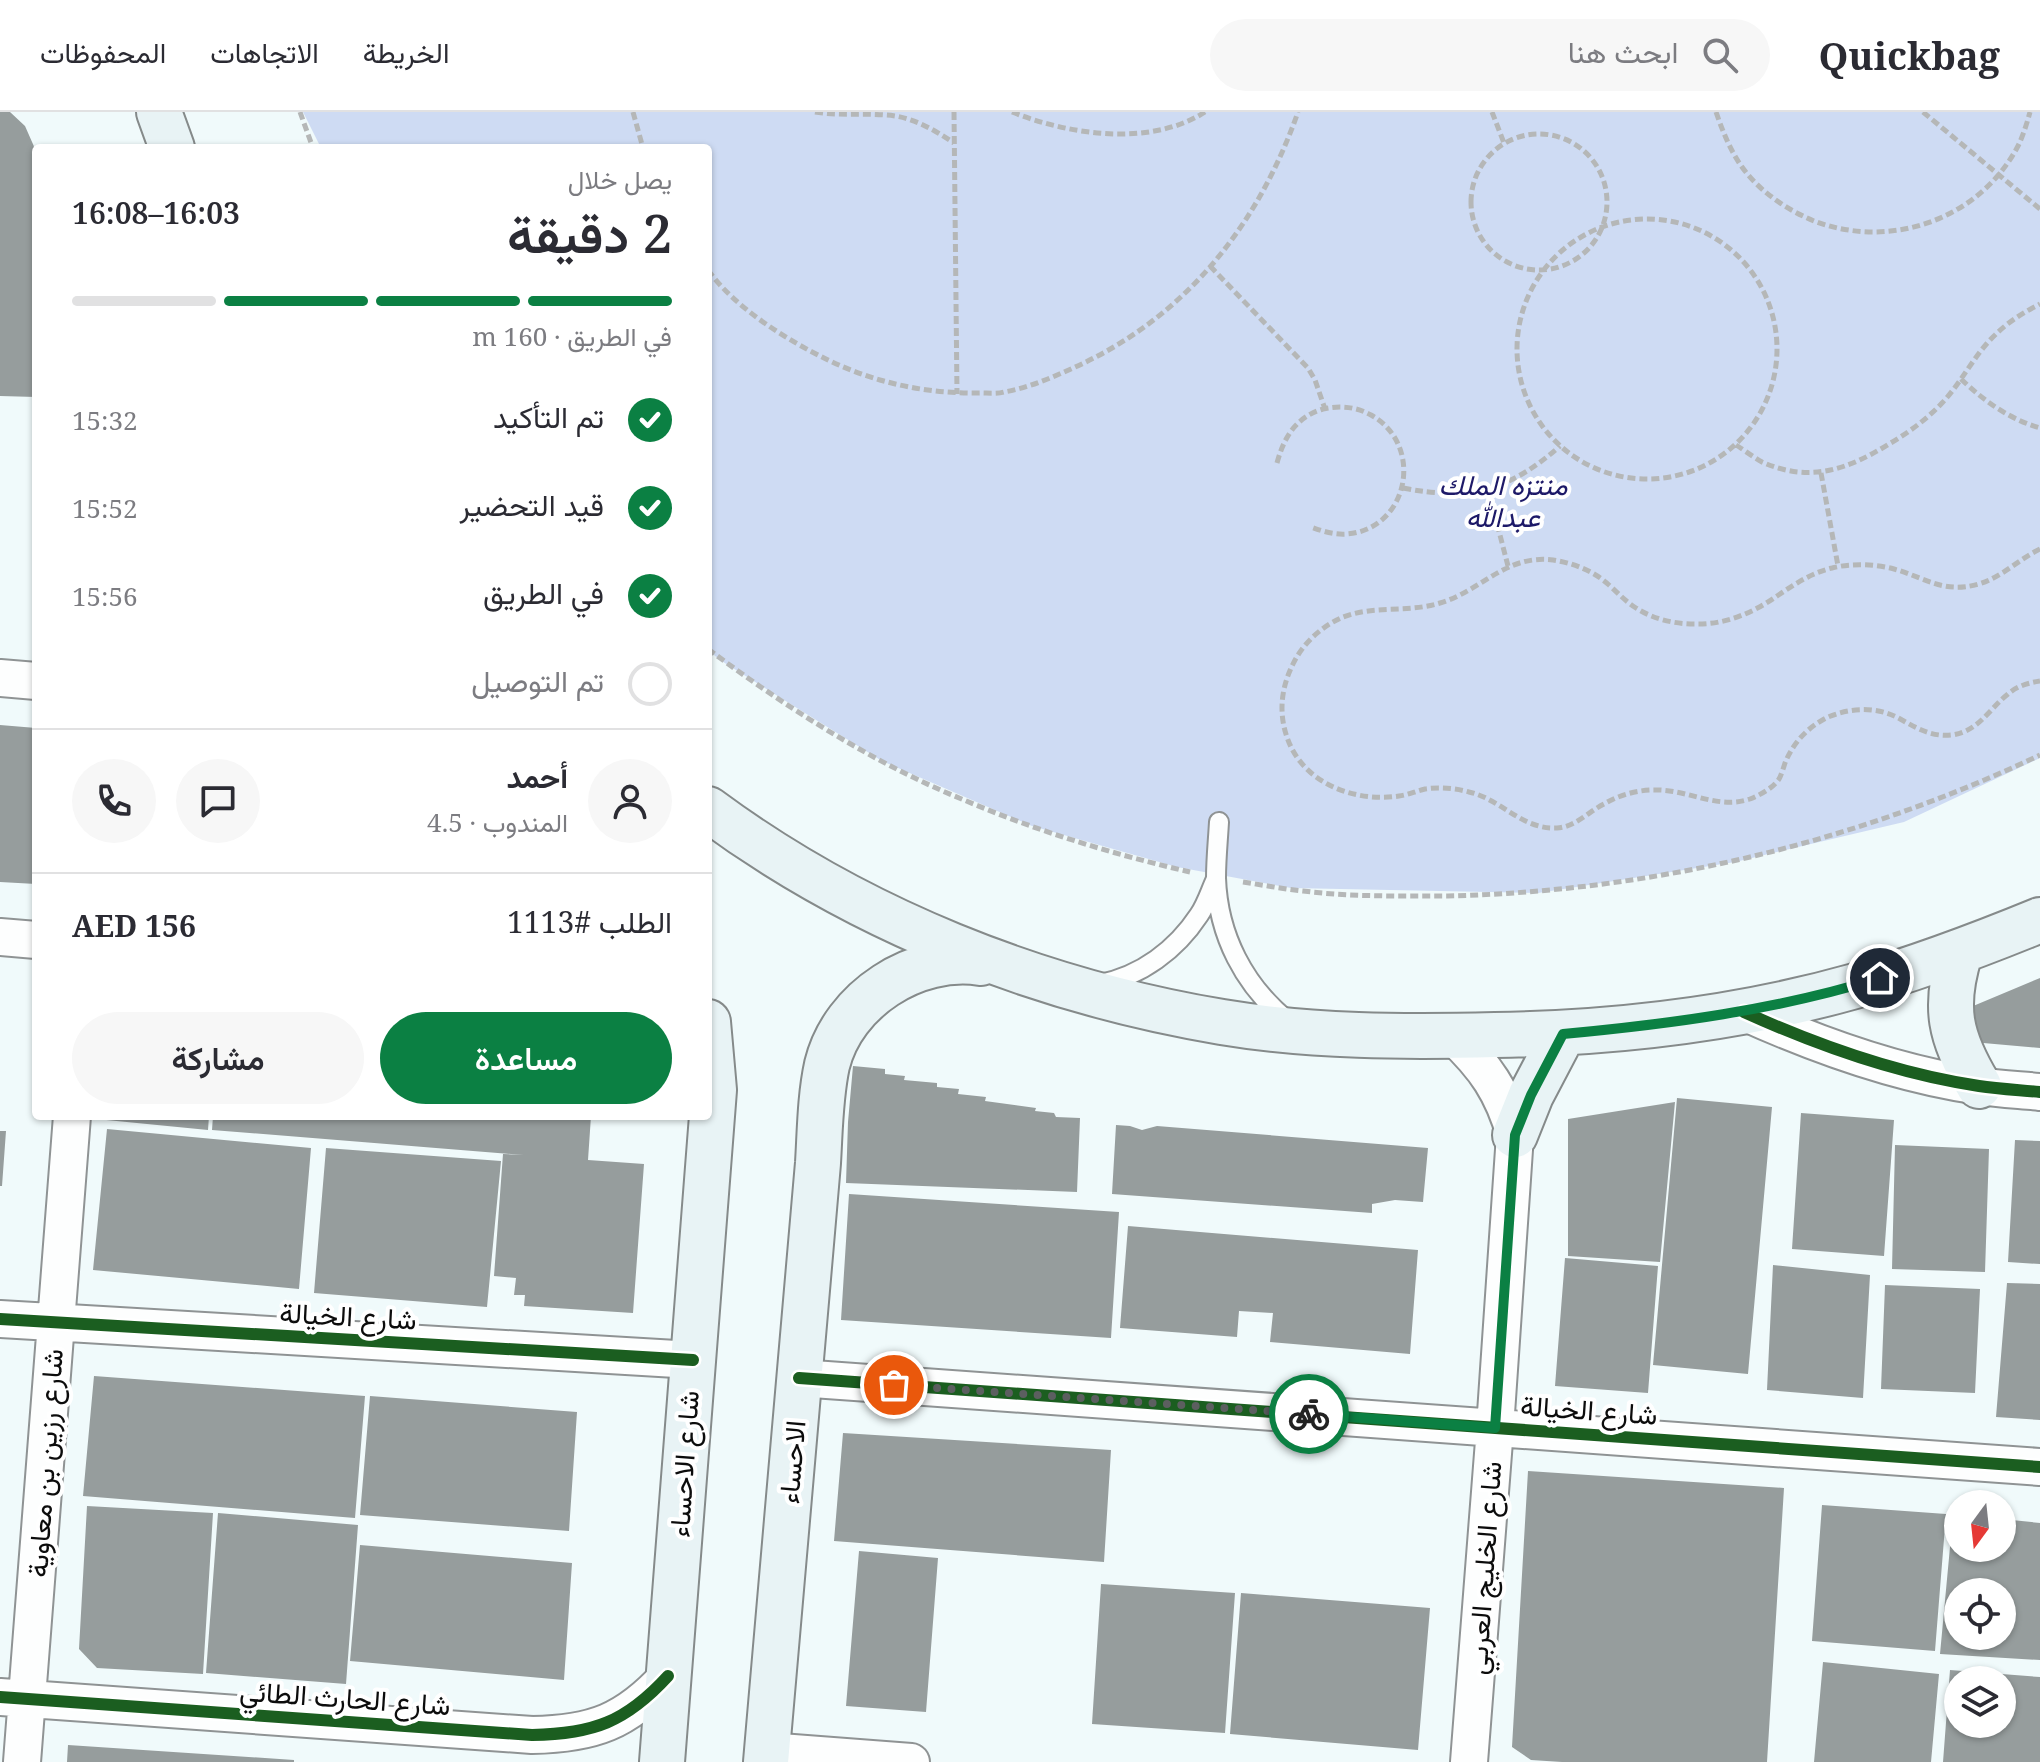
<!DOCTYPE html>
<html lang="ar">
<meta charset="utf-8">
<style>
body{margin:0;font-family:"Noto Serif",Vazirmatn,serif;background:#f7f7f7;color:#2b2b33;direction:rtl;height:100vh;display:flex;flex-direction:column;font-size:30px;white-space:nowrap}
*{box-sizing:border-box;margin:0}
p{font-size:26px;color:#7c7c81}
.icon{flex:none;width:44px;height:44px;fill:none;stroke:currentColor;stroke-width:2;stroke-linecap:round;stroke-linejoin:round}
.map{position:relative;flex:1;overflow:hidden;direction:ltr}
.sheet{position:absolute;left:32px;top:32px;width:680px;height:976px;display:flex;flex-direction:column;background:#fff;border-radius:8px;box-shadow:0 2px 6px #0004;direction:rtl}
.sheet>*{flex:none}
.needle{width:52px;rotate:195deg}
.controls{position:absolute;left:1944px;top:1378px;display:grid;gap:16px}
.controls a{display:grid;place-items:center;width:72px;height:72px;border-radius:50%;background:#fff;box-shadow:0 2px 6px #0004;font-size:40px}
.pin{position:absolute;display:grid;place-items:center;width:68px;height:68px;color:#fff;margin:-34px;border:4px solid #fff;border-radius:50%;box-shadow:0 2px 8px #0007}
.courier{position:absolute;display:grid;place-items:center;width:80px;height:80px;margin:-40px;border:6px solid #0b8043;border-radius:50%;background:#fff;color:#222;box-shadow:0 2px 10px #0007}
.overview em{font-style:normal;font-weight:600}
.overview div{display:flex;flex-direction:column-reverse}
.overview{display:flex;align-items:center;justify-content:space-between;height:136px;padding:0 40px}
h1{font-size:52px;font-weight:600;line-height:60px}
.bar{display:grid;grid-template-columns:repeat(4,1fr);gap:12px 8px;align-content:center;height:96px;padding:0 40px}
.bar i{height:10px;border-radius:6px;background:#e1e1e2}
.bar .current{background:#0b8043}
.bar p{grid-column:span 4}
.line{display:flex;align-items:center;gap:20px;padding:0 40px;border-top:2px solid #e1e1e2}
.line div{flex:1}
.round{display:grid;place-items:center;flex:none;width:84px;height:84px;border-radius:42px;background:#f7f7f7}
ol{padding:0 40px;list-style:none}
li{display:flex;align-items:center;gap:24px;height:88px}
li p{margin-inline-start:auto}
li .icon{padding:8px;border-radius:50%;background:#0b8043;color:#fff;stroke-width:4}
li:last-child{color:#7c7c81}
li i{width:44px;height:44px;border:4px solid #e1e1e2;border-radius:50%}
.cta{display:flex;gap:16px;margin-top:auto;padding:16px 40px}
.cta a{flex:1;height:92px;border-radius:48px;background:#0b8043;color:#fff;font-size:32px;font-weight:600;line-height:92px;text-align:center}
.cta a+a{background:#f7f7f7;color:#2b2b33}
header{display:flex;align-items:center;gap:48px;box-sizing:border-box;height:112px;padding:0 40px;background:#fff;border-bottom:2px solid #e1e1e2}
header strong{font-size:38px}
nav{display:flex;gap:44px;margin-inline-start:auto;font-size:28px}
.search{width:560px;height:72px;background:#f7f7f7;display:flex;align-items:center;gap:20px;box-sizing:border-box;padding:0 28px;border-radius:44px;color:#7c7c81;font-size:30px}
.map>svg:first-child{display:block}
.green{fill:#cedbf3}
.building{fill:#969d9d;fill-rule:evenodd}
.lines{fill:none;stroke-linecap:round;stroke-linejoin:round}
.service-casing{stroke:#8f9394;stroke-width:22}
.minor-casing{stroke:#8f9394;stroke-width:40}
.secondary-casing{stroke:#858a8a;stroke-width:48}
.path{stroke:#b5b7b7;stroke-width:5;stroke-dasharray:8 4;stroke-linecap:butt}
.service{stroke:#fdfefe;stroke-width:18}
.minor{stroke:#fdfefe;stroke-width:36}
.secondary{stroke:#e8f3f5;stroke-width:44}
.cycleway-casing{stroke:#fff;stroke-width:17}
.cycleway{stroke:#1b5e20;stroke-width:12}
.done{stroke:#5c5f60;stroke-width:8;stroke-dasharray:0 14.4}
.route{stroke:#0b8043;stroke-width:10}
.labels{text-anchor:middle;stroke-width:8;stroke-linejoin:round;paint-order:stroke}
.park-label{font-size:28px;font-style:italic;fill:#1d1968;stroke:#fff}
.street-label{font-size:28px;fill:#0c0c0c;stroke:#fff}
</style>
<header>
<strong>Quickbag</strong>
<div class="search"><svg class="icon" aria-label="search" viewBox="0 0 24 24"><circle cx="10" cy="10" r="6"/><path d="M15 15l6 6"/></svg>ابحث هنا</div>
<nav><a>الخريطة</a><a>الاتجاهات</a><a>المحفوظات</a></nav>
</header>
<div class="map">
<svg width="2040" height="1650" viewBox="0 0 2040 1650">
<rect width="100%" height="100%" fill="#f0fafb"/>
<path class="green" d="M303,0h1737v646l-136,64 -169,40 -197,31 -247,-5 -114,-21 -145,-41 -150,-65 -162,-101 -12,-10v-502h-387z"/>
<path class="building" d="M0,0h10l15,14 11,25v246l-36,-1z
M0,613l36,3v156l-36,-2z
M2040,866v70l-68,-6 -6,-33z
M853,954l32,3v5l20,2 -1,4 33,3v4l22,2 -1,5 28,3 -1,4 51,7 -1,3 19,2 2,4 24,1 -3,74 -231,-9 2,-61z
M1677,986l95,9 -24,267 -95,-9z
M1675,990l-15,160 -92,-6v-137z
M1801,1001l93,7 -10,136 -92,-7z
M86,1004h123l-1,14 -122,-12z
M213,1004h378l-3,44 56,4 -11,149 -109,-7 1,-11h-11l2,-17 -22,-2 9,-122 21,1 -312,-25z
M1116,1013l14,1 12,4 15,-4 271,22 -5,54 -28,-2 -23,4v9l-260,-19z
M107,1017l204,19 -12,141 -206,-19z
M0,1019h6l-4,55h-2z
M2015,1028l25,1v123l-32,-2z
M1895,1033l94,4 -4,123 -93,-3z
M326,1036l175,13 -14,146 -173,-14z
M849,1082l270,18 -8,126 -270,-18z
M1128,1114l290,24 -8,104 -140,-12 3,-29 -34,-2 -2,26 -117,-9z
M1565,1146l93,8 -10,127 -93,-7z
M1773,1153l97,10 -7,123 -96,-8z
M2007,1171l33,1v136l-44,-3z
M1885,1173l95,4 -5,104 -94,-4z
M94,1264l271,20 -10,122 -272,-22z
M370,1284l207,16 -8,119 -209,-16z
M843,1321l268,17 -7,112 -270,-21z
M1528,1359l256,17 -17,274h-205l-31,-2 -19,-13z
M1822,1393l124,9 -11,137 -123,-10z
M87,1394l126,7 -10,161 -106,-6 -18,-19z
M218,1401l140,12 -12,159 -140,-11z
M1953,1403h5v33h44v-29l38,4v137l-100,-6zM1958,1480h44v44h-44z
M360,1433l212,18 -8,117 -214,-19z
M859,1439l79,7 -12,154 -80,-6z
M1101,1472l134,9 -10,140 -133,-9z
M1241,1481l189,15 -12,142 -188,-16z
M1823,1550l116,12 -8,88h-117z
M1950,1558l90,7v85h-97zM1958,1568h44v44h-44z
M68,1633l226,15v2h-227z"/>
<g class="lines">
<g class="service-casing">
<path id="service" d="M1219,710c-1,18 -3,37 -3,56 2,57 28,108 73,144
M1100,872c41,-8 76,-34 99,-69 7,-10 11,-23 16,-34"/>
</g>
<g class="minor-casing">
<path id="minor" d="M0,566l36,3
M0,825l36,3
M1744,900c75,34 153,62 235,74 20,3 41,4 61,6
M1453,924c32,30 50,56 62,99l-20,293 -26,334
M0,1207l693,41
M799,1266l1241,89
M0,1585l532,38c61,-1 94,-13 136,-59
M767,1639l144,11
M22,1650l50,-646"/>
</g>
<g class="secondary-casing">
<path id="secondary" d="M159,0l13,36
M708,697c150,111 330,182 514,213 90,15 182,15 273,13 121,-2 243,-16 360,-49 63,-18 124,-41 185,-66
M1960,841c-17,54 -10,85 19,133
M1515,1023l16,-40 32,-61
M662,1650l52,-672 -6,-68
M766,1650l52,-599c2,-33 2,-66 9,-98 16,-66 89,-112 154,-102"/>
</g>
<path class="path" d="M300,0l13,36
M633,0l10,36
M815,0c24,4 46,1 70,3 26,1 48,14 69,28
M954,0l3,282
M1012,0c58,23 138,35 193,0
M1492,0l12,31
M1716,0c7,20 14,38 26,55 17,24 45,43 72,54 76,29 165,-1 204,-75 5,-10 9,-23 12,-34
M1923,0l117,97
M1471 90a68 68 0 1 1 136 0a68 68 0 1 1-136 0Z
M1517 237a130 130 0 1 1 260 0a130 130 0 1 1-260 0Z
M1210,154l98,102 7,12 10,29
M708,158c27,38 79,70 120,90 48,23 99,34 152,33 8,0 17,1 24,-1 24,-4 47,-14 69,-24 112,-50 185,-142 225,-256
M1961,267c23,22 48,40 79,49
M1736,333c8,5 17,12 26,17 47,21 85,8 127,-18 19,-11 38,-25 53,-41 20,-21 32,-48 53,-68 13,-13 29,-23 45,-31
M1277,351c7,-26 19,-46 46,-54 17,-4 34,-2 48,6 54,30 38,114 -24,119 -13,1 -25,-3 -36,-7
M1821,361l17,93
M1403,376c66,13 106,3 157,-42
M1488,377l20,77
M2040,437c-21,10 -38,28 -61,35 -36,10 -53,-6 -85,-15 -19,-5 -43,-6 -62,-1 -21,5 -37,16 -55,28 -24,17 -53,29 -82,28 -21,0 -42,-5 -59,-16 -11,-7 -18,-15 -27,-23 -15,-14 -36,-22 -56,-25 -47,-6 -72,31 -113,43 -32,10 -66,2 -97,14 -21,9 -40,26 -50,47 -14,28 -15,57 -1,85 20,38 67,53 107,47 9,-1 17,-5 26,-7 14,-2 30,-1 44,3 32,7 53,38 88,36 18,-1 31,-16 47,-24 15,-9 33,-14 50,-14 34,-1 63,20 96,9 10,-4 23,-11 29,-20 2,-3 5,-13 6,-16 8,-20 22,-35 41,-45 24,-11 53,-12 76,2 16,9 30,17 50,15 27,-4 37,-26 56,-41 9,-8 20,-11 32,-13
M708,537c79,59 165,114 256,151 73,31 148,54 226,72
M1243,770c20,3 40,7 60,9 48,6 97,5 145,5 206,-5 406,-53 592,-141"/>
<use href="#service" class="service"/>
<use href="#minor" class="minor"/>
<use href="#secondary" class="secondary"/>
<g class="cycleway-casing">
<path id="cycleway" d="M1744,900c75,34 153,62 235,74 20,3 41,4 61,6
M0,1207l693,41
M799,1266l1241,89
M0,1585l532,38c61,-1 94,-13 136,-59"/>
</g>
<use href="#cycleway" class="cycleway"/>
</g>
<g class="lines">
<path class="done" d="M894,1273l415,29"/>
<path class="route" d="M1309,1302l186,14 20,-293 16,-40 32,-61c107,-10 214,-24 317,-56"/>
</g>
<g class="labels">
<g class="park-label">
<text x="1503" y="383">منتزه الملك<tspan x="1503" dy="32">عبدالله</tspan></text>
</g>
<g class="street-label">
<text transform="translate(348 1204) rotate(3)" y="10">شارع الخيالة</text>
<text transform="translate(1589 1298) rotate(4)" y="10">شارع الخيالة</text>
<text transform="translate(792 1350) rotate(-85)" y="10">الاحساء</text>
<text transform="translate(45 1351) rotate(-86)" y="10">شارع رزين بن معاوية</text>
<text transform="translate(684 1352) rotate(-86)" y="10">شارع الاحساء</text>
<text transform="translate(1484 1456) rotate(-86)" y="10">شارع الخليج العربي</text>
<text transform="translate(345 1586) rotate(4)" y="10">شارع الحارث الطائي</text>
</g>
</g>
</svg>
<div class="controls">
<a><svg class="needle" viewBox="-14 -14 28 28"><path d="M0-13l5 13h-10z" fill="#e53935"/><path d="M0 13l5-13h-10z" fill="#7c7c81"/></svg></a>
<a><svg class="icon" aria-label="locate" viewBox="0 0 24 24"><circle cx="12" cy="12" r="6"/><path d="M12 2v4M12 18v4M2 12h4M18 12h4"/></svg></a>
<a><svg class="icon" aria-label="layers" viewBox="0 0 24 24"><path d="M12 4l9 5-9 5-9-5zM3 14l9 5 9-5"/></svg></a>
</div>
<div class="pin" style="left:894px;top:1273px;background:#ea580c"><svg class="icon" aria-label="bag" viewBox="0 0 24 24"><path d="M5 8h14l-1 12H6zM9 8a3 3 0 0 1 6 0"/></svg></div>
<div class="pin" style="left:1880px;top:866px;background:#1f2937"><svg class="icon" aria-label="home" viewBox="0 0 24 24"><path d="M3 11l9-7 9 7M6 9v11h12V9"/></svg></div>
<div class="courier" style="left:1309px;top:1302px"><svg class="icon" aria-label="bike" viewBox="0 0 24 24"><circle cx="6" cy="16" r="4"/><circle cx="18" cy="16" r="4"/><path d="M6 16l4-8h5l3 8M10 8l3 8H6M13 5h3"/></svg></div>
<section class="sheet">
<div class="overview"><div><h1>2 دقيقة</h1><p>يصل خلال</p></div><em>16:03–16:08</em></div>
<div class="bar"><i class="current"></i><i class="current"></i><i class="current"></i><i></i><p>في الطريق · 160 m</p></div>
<ol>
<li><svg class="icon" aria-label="check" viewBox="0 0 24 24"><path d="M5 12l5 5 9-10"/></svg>تم التأكيد<p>15:32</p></li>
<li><svg class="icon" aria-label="check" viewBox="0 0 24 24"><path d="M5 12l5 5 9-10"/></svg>قيد التحضير<p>15:52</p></li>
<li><svg class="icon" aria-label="check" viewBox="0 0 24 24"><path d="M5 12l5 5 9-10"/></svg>في الطريق<p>15:56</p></li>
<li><i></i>تم التوصيل</li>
</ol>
<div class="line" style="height:144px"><a class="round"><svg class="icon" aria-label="person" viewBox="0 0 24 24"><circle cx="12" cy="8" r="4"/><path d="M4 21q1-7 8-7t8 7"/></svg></a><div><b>أحمد</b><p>المندوب · 4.5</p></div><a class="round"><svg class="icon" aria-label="chat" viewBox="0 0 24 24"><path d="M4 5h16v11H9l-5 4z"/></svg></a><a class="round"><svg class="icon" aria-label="phone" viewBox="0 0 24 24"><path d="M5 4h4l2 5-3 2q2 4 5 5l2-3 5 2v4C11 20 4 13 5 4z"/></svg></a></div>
<div class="line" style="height:104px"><div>الطلب #1113</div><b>AED 156</b></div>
<div class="cta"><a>مساعدة</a><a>مشاركة</a></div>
</section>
</div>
